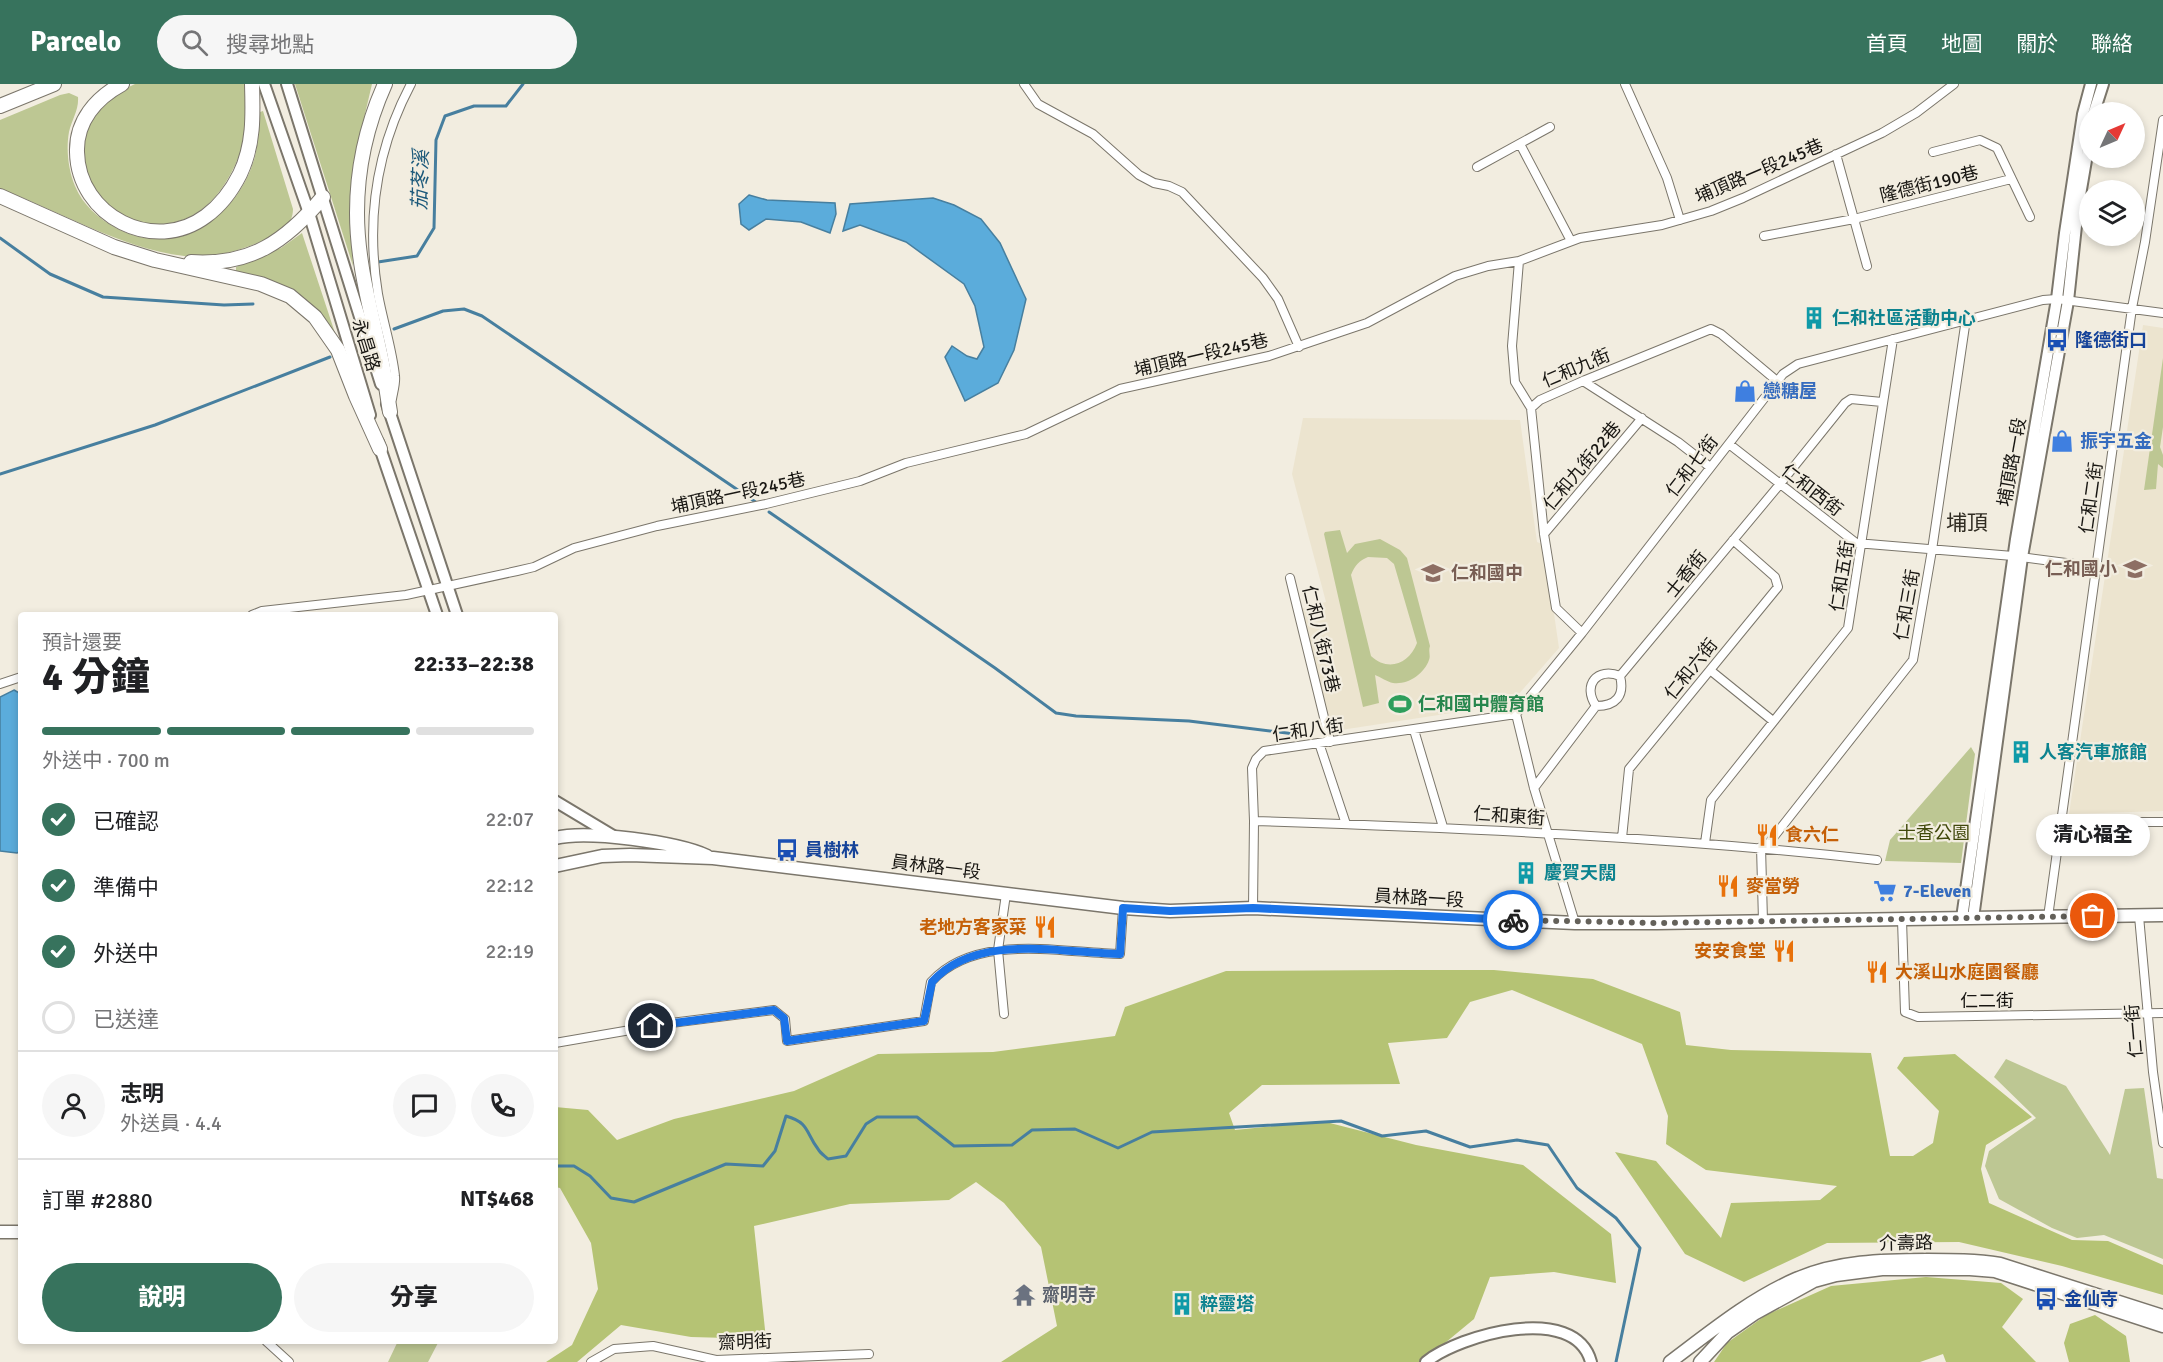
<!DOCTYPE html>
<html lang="zh-TW">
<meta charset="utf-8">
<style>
body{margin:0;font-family:Signika,"Noto Sans TC",sans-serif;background:#f6f6f6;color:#202124;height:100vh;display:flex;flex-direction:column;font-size:22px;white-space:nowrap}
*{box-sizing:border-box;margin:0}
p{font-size:20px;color:#757577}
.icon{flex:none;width:33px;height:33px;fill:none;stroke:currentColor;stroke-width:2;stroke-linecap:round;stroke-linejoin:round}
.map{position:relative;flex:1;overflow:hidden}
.sheet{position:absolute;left:18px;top:528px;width:540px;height:732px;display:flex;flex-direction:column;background:#fff;border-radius:6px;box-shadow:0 3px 9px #0003}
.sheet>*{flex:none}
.needle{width:39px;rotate:46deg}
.tools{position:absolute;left:2079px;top:18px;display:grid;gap:12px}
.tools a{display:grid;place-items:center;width:66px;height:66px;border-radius:50%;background:#fff;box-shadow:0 3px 9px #0003;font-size:30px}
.pin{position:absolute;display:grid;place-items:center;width:51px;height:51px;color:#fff;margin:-26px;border:3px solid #fff;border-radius:50%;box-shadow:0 2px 6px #0007}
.courier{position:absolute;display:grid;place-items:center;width:60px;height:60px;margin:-30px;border:4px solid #1a73e8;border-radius:50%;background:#fff;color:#222;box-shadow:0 2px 8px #0007}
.bubble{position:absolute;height:42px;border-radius:21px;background:#fff;box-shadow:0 3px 9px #0003;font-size:20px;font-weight:800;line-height:42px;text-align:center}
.head em{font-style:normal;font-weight:800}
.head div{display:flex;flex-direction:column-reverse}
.head{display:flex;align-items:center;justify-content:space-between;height:102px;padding:0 24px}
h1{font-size:39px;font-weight:800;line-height:45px}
.bar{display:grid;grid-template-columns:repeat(4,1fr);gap:9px 6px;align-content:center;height:72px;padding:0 24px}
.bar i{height:8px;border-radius:4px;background:#e0e0e0}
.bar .on{background:#37735d}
.bar p{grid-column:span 4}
.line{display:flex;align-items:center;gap:15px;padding:0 24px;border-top:2px solid #e0e0e0}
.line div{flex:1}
.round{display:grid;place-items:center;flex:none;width:63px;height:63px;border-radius:32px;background:#f6f6f6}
ol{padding:0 24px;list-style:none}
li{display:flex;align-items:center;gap:18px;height:66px}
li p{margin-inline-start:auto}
li .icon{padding:6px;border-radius:50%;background:#37735d;color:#fff;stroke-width:4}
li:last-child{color:#757577}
li i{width:33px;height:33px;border:3px solid #e0e0e0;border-radius:50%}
.action{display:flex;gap:12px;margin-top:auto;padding:12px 24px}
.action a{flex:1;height:69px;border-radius:36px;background:#37735d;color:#fff;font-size:24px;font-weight:800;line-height:69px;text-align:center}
.action a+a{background:#f6f6f6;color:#202124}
header{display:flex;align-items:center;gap:36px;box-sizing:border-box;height:84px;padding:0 30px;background:#37735d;color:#fff}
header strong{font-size:28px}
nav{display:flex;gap:33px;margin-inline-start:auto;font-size:21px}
.search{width:420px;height:54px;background:#f6f6f6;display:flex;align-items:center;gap:15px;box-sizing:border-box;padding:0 21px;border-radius:33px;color:#757577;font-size:22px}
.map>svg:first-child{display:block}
.built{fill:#ece4cf}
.green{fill:#bdc793;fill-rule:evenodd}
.forest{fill:#b5c374}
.water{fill:#5bacdb;stroke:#477f9f;stroke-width:1.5}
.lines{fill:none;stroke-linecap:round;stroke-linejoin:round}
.stream{stroke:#477f9f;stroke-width:3}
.street-casing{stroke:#7b766b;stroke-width:10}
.secondary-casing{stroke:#7b766b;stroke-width:14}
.primary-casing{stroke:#7b766b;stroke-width:15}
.highway-casing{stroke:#7b766b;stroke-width:16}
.street{stroke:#fff;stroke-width:8}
.secondary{stroke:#fff;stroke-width:10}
.primary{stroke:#fff;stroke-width:12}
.highway{stroke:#fff;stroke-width:14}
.done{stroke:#64615a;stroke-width:6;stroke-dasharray:0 10.8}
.route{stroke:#1a73e8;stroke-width:8}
.labels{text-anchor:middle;stroke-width:4.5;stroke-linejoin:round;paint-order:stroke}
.street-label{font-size:18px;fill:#181612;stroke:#f2ede0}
.culture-label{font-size:18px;font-weight:bold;fill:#0d838f;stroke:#f2ede0;text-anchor:start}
.transit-label{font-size:18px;font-weight:bold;fill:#164399;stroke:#f2ede0;text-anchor:start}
.shop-label{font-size:18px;font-weight:bold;fill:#366cbe;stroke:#f2ede0;text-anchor:start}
.education-label{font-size:18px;font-weight:bold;fill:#785e54;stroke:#f2ede0;text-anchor:end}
.leisure-label{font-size:18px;font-weight:bold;fill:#27864d;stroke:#f2ede0;text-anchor:start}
.park-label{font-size:18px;fill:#41490c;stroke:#f2ede0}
.food-label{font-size:18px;font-weight:bold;fill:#c56008;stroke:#f2ede0;text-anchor:start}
.worship-label{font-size:18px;font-weight:bold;fill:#5b616d;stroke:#f2ede0;text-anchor:start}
.water-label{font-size:20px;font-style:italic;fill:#1c597a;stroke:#f2ede0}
.quarter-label{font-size:21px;fill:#312d23;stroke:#f2ede0}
</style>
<header>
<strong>Parcelo</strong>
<div class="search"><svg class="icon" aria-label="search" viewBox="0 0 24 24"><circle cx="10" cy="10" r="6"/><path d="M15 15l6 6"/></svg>搜尋地點</div>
<nav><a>首頁</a><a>地圖</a><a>關於</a><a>聯絡</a></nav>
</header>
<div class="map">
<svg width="2163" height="1278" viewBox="0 0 2163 1278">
<rect width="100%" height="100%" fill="#f2ede0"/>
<path class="built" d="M2143,241l20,3v483l-94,3z
M1303,334l217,2 17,122 7,3 15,103 -49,56 -182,28 -28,-123 26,-7 -34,-128z"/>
<path class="green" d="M135,0h111c0,15 2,31 0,46 -4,23 -15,48 -30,66 -33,39 -87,37 -118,-3 -3,-4 -9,-9 -11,-14 -3,-6 -2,-16 -3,-23 -4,-35 21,-58 51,-72z
M295,0h77l-19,81 -3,44 3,57z
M69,9l9,4c1,13 -6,22 -9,35 -3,17 -1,37 6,54 7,18 24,33 41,42 55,30 116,-6 136,-62 6,-16 7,-36 8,-54l3,-1 30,98c0,17 -15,25 -29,31 -25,11 -52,19 -80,16 -65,-8 -123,-45 -184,-67v-69l60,-25z
M302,149l34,103c-32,-40 -48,-53 -100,-64v-5l45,-19z
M2163,274v69l-3,20 3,8v13l-5,-4 -2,25 -12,1z
M1340,446l7,23 8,-9 25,-5 20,11 7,8 23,88c-2,6 1,9 -1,14 -5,14 -21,25 -36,23 -6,-1 -12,-6 -18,-8l4,28 -16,4 -39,-173 1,-2zM1368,473l19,1 7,6 23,79c-8,21 -29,29 -46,13l-20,-81c4,-10 8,-14 17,-18z
M1971,663l4,7 -14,109 -76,-2 5,-21z
M2006,975l60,27 44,69 15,-66 19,-1 13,90 6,1v80l-59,-24 -27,3 -25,-10 -53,-29 -14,-33 4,-15 47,-33 -42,-41z
M398,1257h41l-11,21h-40z"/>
<path class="forest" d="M1401,886h93l99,9 87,33 6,33 45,5 140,3 19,103h23l20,-13 6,-32 -42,-43 7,-11 51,-3 77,63 -46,28 -5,24 8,34 83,37 36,1 55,24v30l-101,-29 -103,-24 -132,1 -83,39 -59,-28 -70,-102 41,9 65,77 10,-35 89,-3 17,-14 -131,-16 -40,-26 2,-28 -26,-72 -130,-54 -42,12 -23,36 -59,5 12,41 -138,1 -33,28 6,17 87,-9 94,24 107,20 88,69 5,49 -62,-11 -64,5 -16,42 -52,43h-421l56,-36 -16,-79 -37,-44 -28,-21 -27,18 -99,4 -96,22 12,113 -75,-2 -70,-12 -44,37h-31l26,-17 26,-56 -7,-46 -31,-55 -5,-1v-80l33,3 29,30 57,-21 120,-28 84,-37 115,-2 122,-16 10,-29 101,-36z
M1926,1193l75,6 22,16 -21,28 34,35h-90l-3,-8 -23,8h-206l13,-19 39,-28 65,-29z
M2095,1231l31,21 4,26h-61l-5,-19 6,-19z"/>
<path class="water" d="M749,111l18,5 68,3 1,11 -6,19 -29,-11 -35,-3 -17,11 -8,-6 -2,-20z
M933,114l21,7 27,14 19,24 26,56 -12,51 -16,33 -33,18 -20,-44 7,-11 15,10 10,3 7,-12 -9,-41 -11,-22 -58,-42 -46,-17 -17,6 7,-27z
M14,606l7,4v157l-4,2 -17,-2v-154z"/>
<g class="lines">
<path class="stream" d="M0,154l50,36 53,23 121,8 29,-1
M378,178l39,-6 17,-28 2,-88 9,-24 29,-10h32l17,-22
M394,245l49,-18 21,-2 18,7 275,187
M0,390l155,-49 175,-68
M769,428l226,156 61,45 20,3 113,5 106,13
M555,1082h19l16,10 21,22 23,4 92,-38 37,2 12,-15 11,-35c24,7 19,16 32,33 2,4 7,7 10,10l18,-3 20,-32 11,-7h40l37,29 58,-1 20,-15 43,-1 43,19 34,-16 189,-11 41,15 44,-5 44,16 47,-7 31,5 29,43 39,30 24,30 -24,114"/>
<g class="street-casing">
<path id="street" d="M1024,0l14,20 55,30 46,41 15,8 15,3 13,6 81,86 15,21 21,48
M1625,0l42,94 13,42
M1520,60l51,97
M1933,68l47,-12 17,8 33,69
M1836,70l31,112
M1477,83l73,-40
M1764,152l90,-17 157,-40
M1519,177l-7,85 3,36 16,26
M1583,297l95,61 32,25
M392,315c1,-7 4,-16 3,-23 -3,-28 -12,-54 -17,-82 -12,-73 -2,-144 33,-210
M1729,360l127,99 157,13 84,11
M1544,450l98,-116
M1290,494l40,164
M252,531l10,-4 144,-16 111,-24 17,-4 40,-19 83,-22 109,-22 94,-23 46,-18 120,-29 94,-45 149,-33 98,-33 88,-47 33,-10 31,-5 61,-23 82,-13 49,-14 32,-13 139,-65 34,-20 38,-29
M1582,549l-26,-25 -12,-74 -13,-126 9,-8 43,-19 128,-52 10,5 56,47
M1710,586l63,51
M1620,592l160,-192 65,-81 6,-4 31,3
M0,600l21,-7
M1596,622c-14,-21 1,-39 24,-30
M1596,622c20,0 29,-10 24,-30
M1414,646l29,97
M1319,659l27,81
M1534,704l62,-82
M1254,737c208,7 416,16 623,39
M2061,738h102
M1622,754l7,-69 149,-182 -3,-10 -42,-37
M1705,759l6,-43 137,-172 45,-289
M1761,763l2,74
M1765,764l148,-188 19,-110 34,-231
M1253,824l1,-87 -2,-53 4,-9 8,-8 252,-37
M2139,832l14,156 10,71
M2048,833l84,-609 13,-66 18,-122
M1902,836l3,92 13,5 245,-4
M1575,839l-41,-135 -18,-74 66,-81 201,-259 15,-10 245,-64 14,-1 106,14
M1004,930l-6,-64 8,-56
M555,959l116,-20 103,-13 11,9 2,22 137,-20 7,-39c45,-50 131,-29 189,-28l3,-46
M266,1257l23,21
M591,1278l23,-13 39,-3 63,14 153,-6"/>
</g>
<g class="secondary-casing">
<path id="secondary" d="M264,0l45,129 61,202
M287,0l94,300
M2094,28l9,-28
M387,320l70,211
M378,358l59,173
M555,717l60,36
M1962,834l54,-379 41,-240 8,-66 18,-119 8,-30
M1973,834l49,-361 46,-256 10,-94 12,-70
M1426,1278c33,-27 149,-60 165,0"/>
</g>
<g class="primary-casing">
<path id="primary" d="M555,754c32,-8 122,4 152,18
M555,782l47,-10 28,-1 83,3 410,50 47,3 83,-3 322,15h82l506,-8
M0,1148h21
M1670,1278c40,-30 80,-63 126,-83 42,-18 86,-19 131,-19 25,0 49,0 73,4l163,52
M1700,1278l28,-30 26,-18 60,-33 22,-6 46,-6h88l25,2 168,55"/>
</g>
<g class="highway-casing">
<path id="highway" d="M122,0c-26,14 -46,37 -45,68 1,64 77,103 129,64 15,-11 26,-26 34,-42 14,-29 13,-59 12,-90
M385,0c-18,40 -28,85 -28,129 0,50 14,97 24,145 4,18 6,36 9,54
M0,22l54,-22
M0,112l114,51 41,13 106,24 29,12 25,21 23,33 18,46 24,53
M191,178c60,4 95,-21 132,-65"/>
</g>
<use href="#street" class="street"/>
<use href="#secondary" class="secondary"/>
<use href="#primary" class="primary"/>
<use href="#highway" class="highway"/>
</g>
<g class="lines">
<path class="done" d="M1513,836l144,3 436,-7"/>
<path class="route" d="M651,942l123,-16 10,8 3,23 137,-20 8,-39c44,-50 130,-29 188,-28l3,-46 47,3 83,-3 260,12"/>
</g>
<defs>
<g id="building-bare" transform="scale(1.8)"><path d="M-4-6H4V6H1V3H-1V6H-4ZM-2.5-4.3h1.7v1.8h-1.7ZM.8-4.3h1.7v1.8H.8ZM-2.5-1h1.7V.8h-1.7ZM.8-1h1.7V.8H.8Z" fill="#0f9aa8" stroke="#f2ede0" stroke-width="2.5" paint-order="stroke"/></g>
<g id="bus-bare" transform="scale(1.8)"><path d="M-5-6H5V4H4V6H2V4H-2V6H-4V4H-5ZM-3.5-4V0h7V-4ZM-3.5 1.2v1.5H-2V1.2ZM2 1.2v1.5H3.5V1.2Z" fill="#1a4fb4" stroke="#f2ede0" stroke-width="2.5" paint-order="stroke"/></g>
<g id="shop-bare" transform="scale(1.8)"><path d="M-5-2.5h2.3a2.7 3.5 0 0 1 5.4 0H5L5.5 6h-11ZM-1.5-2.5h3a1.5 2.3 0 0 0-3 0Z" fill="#3f7fe0" stroke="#f2ede0" stroke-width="2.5" paint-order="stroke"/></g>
<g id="school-bare" transform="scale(1.8)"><path d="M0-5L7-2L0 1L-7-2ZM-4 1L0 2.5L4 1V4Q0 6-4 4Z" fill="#8d6e63" stroke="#f2ede0" stroke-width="2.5" paint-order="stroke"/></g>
<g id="stadium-bare" transform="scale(1.8)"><path d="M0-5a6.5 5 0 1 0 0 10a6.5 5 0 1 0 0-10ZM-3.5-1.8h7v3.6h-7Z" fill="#2e9e5b" stroke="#f2ede0" stroke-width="2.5" paint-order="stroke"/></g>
<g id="restaurant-bare" transform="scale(1.8)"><path d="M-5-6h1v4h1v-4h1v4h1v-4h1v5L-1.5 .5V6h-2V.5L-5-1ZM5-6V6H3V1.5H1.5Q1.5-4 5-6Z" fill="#e8710a" stroke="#f2ede0" stroke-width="2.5" paint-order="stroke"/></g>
<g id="supermarket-bare" transform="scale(1.8)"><path d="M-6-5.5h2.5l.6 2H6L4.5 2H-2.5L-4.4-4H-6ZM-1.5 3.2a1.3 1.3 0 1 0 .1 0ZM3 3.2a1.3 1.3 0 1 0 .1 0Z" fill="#3f7fe0" stroke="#f2ede0" stroke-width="2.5" paint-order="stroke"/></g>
<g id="temple-bare" transform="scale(1.8)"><path d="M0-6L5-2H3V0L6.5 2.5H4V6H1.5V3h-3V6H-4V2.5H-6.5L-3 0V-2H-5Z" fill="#6b7280" stroke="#f2ede0" stroke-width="2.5" paint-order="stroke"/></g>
</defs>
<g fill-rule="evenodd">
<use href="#building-bare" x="1814" y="234"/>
<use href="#bus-bare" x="2057" y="256"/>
<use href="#shop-bare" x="1745" y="307"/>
<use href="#shop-bare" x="2062" y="357"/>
<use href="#school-bare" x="2135" y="485"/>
<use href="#school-bare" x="1433" y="489"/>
<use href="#stadium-bare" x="1400" y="620"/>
<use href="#building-bare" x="2021" y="668"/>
<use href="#restaurant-bare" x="1767" y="751"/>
<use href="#bus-bare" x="787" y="766"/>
<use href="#building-bare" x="1526" y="789"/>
<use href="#restaurant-bare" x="1728" y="802"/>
<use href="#supermarket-bare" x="1885" y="807"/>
<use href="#restaurant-bare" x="1045" y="843"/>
<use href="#restaurant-bare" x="1784" y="867"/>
<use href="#restaurant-bare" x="1877" y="888"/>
<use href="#temple-bare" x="1024" y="1211"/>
<use href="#bus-bare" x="2046" y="1215"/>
<use href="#building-bare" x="1182" y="1220"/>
</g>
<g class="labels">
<g class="street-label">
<text transform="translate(1759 87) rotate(-23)" y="6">埔頂路一段245巷</text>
<text transform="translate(1929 100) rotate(-14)" y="6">隆德街190巷</text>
<text transform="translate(366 261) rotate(73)" y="6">永昌路</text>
<text transform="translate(1201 271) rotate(-13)" y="6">埔頂路一段245巷</text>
<text transform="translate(1576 284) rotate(-23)" y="6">仁和九街</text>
<text transform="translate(2012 378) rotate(-80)" y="6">埔頂路一段</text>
<text transform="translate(1582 382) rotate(-50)" y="6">仁和九街22巷</text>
<text transform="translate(1692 382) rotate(-52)" y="6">仁和七街</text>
<text transform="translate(1812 406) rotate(38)" y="6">仁和西街</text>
<text transform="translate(738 409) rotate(-12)" y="6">埔頂路一段245巷</text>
<text transform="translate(2091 414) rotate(-82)" y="6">仁和二街</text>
<text transform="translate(1686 490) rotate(-51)" y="6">士香街</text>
<text transform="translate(1842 492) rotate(-81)" y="6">仁和五街</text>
<text transform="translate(1907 521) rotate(-80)" y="6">仁和三街</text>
<text transform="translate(1321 555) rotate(77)" y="6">仁和八街73巷</text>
<text transform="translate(1691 585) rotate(-51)" y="6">仁和六街</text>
<text transform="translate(1308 646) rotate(-8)" y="6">仁和八街</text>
<text transform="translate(1509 732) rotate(4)" y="6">仁和東街</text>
<text transform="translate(936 783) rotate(7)" y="6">員林路一段</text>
<text transform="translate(1419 814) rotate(3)" y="6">員林路一段</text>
<text x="1987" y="923">仁二街</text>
<text transform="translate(2134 947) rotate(-95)" y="6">仁一街</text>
<text transform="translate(1906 1159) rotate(-1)" y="6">介壽路</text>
<text transform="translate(745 1258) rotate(-2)" y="6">齋明街</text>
</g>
<g class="culture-label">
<text x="1832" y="240">仁和社區活動中心</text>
<text x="2039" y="674">人客汽車旅館</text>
<text x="1544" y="795">慶賀天闊</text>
<text x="1200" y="1226">粹靈塔</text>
</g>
<g class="transit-label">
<text x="2075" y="262">隆德街口</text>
<text x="805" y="772">員樹林</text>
<text x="2064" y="1221">金仙寺</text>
</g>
<g class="shop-label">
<text x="1763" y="313">戀糖屋</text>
<text x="2080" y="363">振宇五金</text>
<text x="1903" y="813">7-Eleven</text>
</g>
<g class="education-label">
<text x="2117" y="491">仁和國小</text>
<text x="1451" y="495" text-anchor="start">仁和國中</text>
</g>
<g class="leisure-label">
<text x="1418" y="626">仁和國中體育館</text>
</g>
<g class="park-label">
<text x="1934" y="755">士香公園</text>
</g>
<g class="food-label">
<text x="1785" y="757">食六仁</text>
<text x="1746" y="808">麥當勞</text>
<text x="1027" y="849" text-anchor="end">老地方客家菜</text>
<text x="1766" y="873" text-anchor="end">安安食堂</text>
<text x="1895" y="894">大溪山水庭園餐廳</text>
</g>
<g class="worship-label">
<text x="1042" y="1217">齋明寺</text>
</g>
<g class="water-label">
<text transform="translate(420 96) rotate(-88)" y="7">茄苳溪</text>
</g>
<g class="quarter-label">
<text x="1967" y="446">埔頂</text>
</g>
</g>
</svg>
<div class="tools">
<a><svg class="needle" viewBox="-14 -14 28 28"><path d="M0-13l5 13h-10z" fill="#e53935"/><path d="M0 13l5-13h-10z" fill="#757577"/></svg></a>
<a><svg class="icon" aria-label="layers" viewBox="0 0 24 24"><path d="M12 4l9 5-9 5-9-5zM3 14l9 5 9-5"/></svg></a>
</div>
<div class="pin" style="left:2093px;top:832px;background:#ea580c"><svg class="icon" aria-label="bag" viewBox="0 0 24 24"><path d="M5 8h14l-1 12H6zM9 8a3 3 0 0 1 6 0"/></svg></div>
<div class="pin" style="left:651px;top:942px;background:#1f2937"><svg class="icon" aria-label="home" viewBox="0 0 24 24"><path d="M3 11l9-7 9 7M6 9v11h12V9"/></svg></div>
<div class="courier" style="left:1513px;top:836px"><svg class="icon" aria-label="bike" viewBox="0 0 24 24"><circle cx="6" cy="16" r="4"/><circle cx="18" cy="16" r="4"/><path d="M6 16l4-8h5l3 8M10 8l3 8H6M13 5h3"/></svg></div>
<div class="bubble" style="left:2036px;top:730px;width:114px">清心福全</div>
<section class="sheet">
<div class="head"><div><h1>4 分鐘</h1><p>預計還要</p></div><em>22:33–22:38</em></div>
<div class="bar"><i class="on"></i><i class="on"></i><i class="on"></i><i></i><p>外送中 · 700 m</p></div>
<ol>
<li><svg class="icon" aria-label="check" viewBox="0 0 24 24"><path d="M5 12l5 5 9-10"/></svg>已確認<p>22:07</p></li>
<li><svg class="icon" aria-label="check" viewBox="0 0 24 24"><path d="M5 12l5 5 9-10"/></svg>準備中<p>22:12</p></li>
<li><svg class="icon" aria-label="check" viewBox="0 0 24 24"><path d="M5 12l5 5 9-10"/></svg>外送中<p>22:19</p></li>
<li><i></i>已送達</li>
</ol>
<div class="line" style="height:108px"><a class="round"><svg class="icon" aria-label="person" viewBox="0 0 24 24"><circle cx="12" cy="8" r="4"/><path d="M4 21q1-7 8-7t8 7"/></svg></a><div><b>志明</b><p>外送員 · 4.4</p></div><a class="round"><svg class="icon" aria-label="chat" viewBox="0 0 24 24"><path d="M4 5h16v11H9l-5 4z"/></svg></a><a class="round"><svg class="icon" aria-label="phone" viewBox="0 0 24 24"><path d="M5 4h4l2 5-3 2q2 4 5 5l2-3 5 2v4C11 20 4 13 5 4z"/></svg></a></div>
<div class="line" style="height:78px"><div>訂單 #2880</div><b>NT$468</b></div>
<div class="action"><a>說明</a><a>分享</a></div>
</section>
</div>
